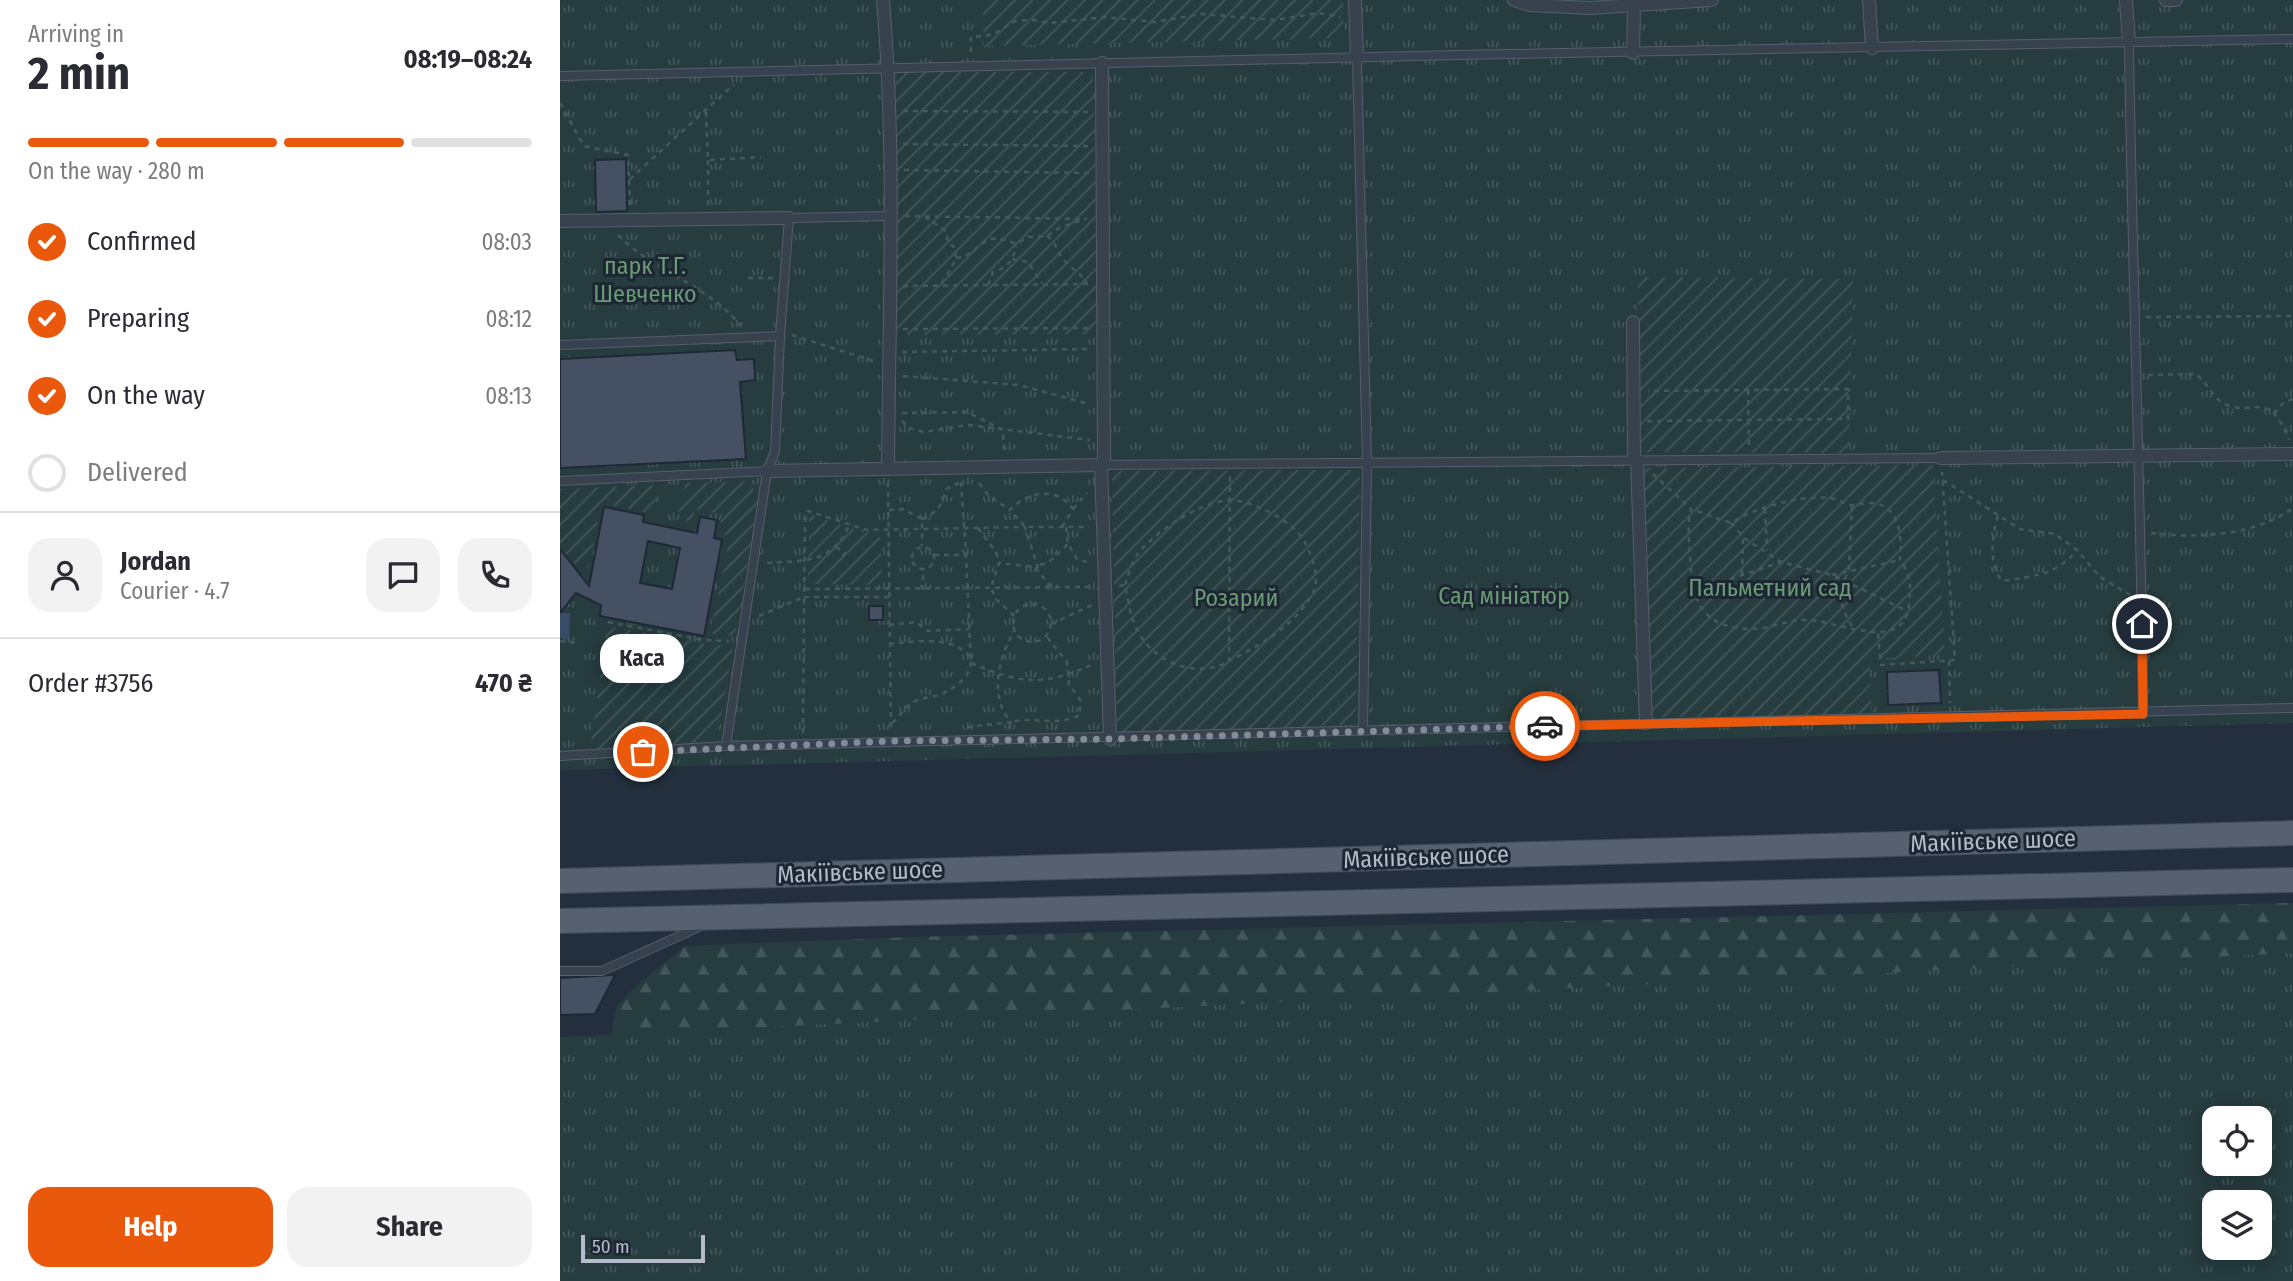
<!DOCTYPE html>
<meta charset="utf-8">
<style>
body{margin:0;font-family:"Fira Sans Condensed",sans-serif;background:#f2f2f3;color:#2b2b33;height:100vh;display:flex;flex-direction:column;font-size:26px;white-space:nowrap}
*{box-sizing:border-box;margin:0}
p{font-size:23px;color:#7c7c81}
.icon{flex:none;width:38px;height:38px;fill:none;stroke:currentColor;stroke-width:2;stroke-linecap:round;stroke-linejoin:round}
.map{position:relative;flex:1;overflow:hidden}
.drawer{display:flex;flex-direction:column;background:#fff;width:560px}
.drawer>*{flex:none}
.buttons{position:absolute;left:1642px;top:1106px;display:grid;gap:14px}
.buttons a{display:grid;place-items:center;width:70px;height:70px;border-radius:14px;background:#fff;box-shadow:0 4px 18px #0003;font-size:35px}
.scale{position:absolute;left:21px;bottom:18px;width:124px;box-sizing:border-box;padding-left:7px;border:4px solid #b4bcc9;border-top:0;font-size:19px;line-height:24px;white-space:nowrap;color:#b4bcc9;-webkit-text-stroke:5px #1d2633;paint-order:stroke}
.pin{position:absolute;display:grid;place-items:center;width:60px;height:60px;color:#fff;margin:-30px;border:4px solid #fff;border-radius:50%;box-shadow:0 2px 7px #0007}
.courier{position:absolute;display:grid;place-items:center;width:70px;height:70px;margin:-35px;border:5px solid #ea580c;border-radius:50%;background:#fff;color:#222;box-shadow:0 2px 9px #0007}
.bubble{position:absolute;height:49px;border-radius:21px;background:#fff;box-shadow:0 4px 18px #0003;font-size:23px;font-weight:700;line-height:49px;text-align:center}
.headline em{font-style:normal;font-weight:700}
.headline div{display:flex;flex-direction:column-reverse}
.headline{display:flex;align-items:center;justify-content:space-between;height:119px;padding:0 28px}
h1{font-size:46px;font-weight:700;line-height:52px}
.bar{display:grid;grid-template-columns:repeat(4,1fr);gap:10px 7px;align-content:center;height:84px;padding:0 28px}
.bar i{height:9px;border-radius:5px;background:#e1e1e2}
.bar .on{background:#ea580c}
.bar p{grid-column:span 4}
.line{display:flex;align-items:center;gap:18px;padding:0 28px;border-top:2px solid #e1e1e2}
.line div{flex:1}
.round{display:grid;place-items:center;flex:none;width:74px;height:74px;border-radius:21px;background:#f2f2f3}
ol{padding:0 28px;list-style:none}
li{display:flex;align-items:center;gap:21px;height:77px}
li p{margin-inline-start:auto}
li .icon{padding:7px;border-radius:50%;background:#ea580c;color:#fff;stroke-width:4}
li:last-child{color:#7c7c81}
li i{width:38px;height:38px;border:4px solid #e1e1e2;border-radius:50%}
.cta{display:flex;gap:14px;margin-top:auto;padding:14px 28px}
.cta a{flex:1;height:80px;border-radius:21px;background:#ea580c;color:#fff;font-size:28px;font-weight:700;line-height:80px;text-align:center}
.cta a+a{background:#f2f2f3;color:#2b2b33}
main{display:flex;flex:1;min-height:0}
.map>svg:first-child{display:block}
.forest{fill:url(#forest-firs);fill-rule:evenodd}
.park{fill:url(#park-tufts);fill-rule:evenodd}
.garden{fill:url(#garden-furrows)}
.water{fill:#394c67}
.building{fill:#455162;stroke:#1f2835;stroke-width:2;fill-rule:evenodd}
.lines{fill:none;stroke-linecap:round;stroke-linejoin:round}
.service-casing{stroke:#565f6c;stroke-width:10}
.pedestrian-casing{stroke:#565f6c;stroke-width:14}
.primary-casing{stroke:#414a57;stroke-width:26}
.path{stroke:#44595c;stroke-width:2.5;stroke-dasharray:5 5;stroke-linecap:butt}
.service{stroke:#38414e;stroke-width:8}
.pedestrian{stroke:#38414e;stroke-width:12}
.primary{stroke:#56606e;stroke-width:24}
.done{stroke:#828b98;stroke-width:7;stroke-dasharray:0 12.6}
.route{stroke:#ea580c;stroke-width:9}
.labels{text-anchor:middle;stroke-width:6;stroke-linejoin:round;paint-order:stroke}
.park-label{font-size:24px;fill:#6b9a76;stroke:#1d2633}
.street-label{font-size:24px;fill:#b4bcc9;stroke:#1d2633}
</style>
<main>
<section class="drawer">
<div class="headline"><div><h1>2 min</h1><p>Arriving in</p></div><em>08:19–08:24</em></div>
<div class="bar"><i class="on"></i><i class="on"></i><i class="on"></i><i></i><p>On the way · 280 m</p></div>
<ol>
<li><svg class="icon" aria-label="check" viewBox="0 0 24 24"><path d="M5 12l5 5 9-10"/></svg>Confirmed<p>08:03</p></li>
<li><svg class="icon" aria-label="check" viewBox="0 0 24 24"><path d="M5 12l5 5 9-10"/></svg>Preparing<p>08:12</p></li>
<li><svg class="icon" aria-label="check" viewBox="0 0 24 24"><path d="M5 12l5 5 9-10"/></svg>On the way<p>08:13</p></li>
<li><i></i>Delivered</li>
</ol>
<div class="line" style="height:126px"><a class="round"><svg class="icon" aria-label="person" viewBox="0 0 24 24"><circle cx="12" cy="8" r="4"/><path d="M4 21q1-7 8-7t8 7"/></svg></a><div><b>Jordan</b><p>Courier · 4.7</p></div><a class="round"><svg class="icon" aria-label="chat" viewBox="0 0 24 24"><path d="M4 5h16v11H9l-5 4z"/></svg></a><a class="round"><svg class="icon" aria-label="phone" viewBox="0 0 24 24"><path d="M5 4h4l2 5-3 2q2 4 5 5l2-3 5 2v4C11 20 4 13 5 4z"/></svg></a></div>
<div class="line" style="height:91px"><div>Order #3756</div><b>470 ₴</b></div>
<div class="cta"><a>Help</a><a>Share</a></div>
</section>
<div class="map">
<svg width="1733" height="1281" viewBox="0 0 1733 1281">
<defs>
<pattern id="forest-firs" width="22" height="20" patternUnits="userSpaceOnUse" patternTransform="scale(1.75)"><rect width="22" height="20" fill="#263c3f"/><path d="M5 1l3.5 6h-7zM16 11l3.5 6h-7z" fill="#435659"/></pattern>
<pattern id="park-tufts" width="24" height="20" patternUnits="userSpaceOnUse" patternTransform="scale(1.75)"><rect width="24" height="20" fill="#263c3f"/><path d="M3 7l-1-3M5 7V3M7 7l1-3M15 17l-1-3M17 17v-4M19 17l1-3" fill="none" stroke="#435659"/></pattern>
<pattern id="garden-furrows" width="10" height="10" patternUnits="userSpaceOnUse" patternTransform="scale(1.75)"><rect width="10" height="10" fill="#263c3f"/><path d="M-1 1l2-2M0 10L10 0M9 11l2-2" fill="none" stroke="#435659"/></pattern>
</defs>
<rect width="100%" height="100%" fill="#242f3e"/>
<path class="forest" d="M1733,903v350l-33,14 -1654,-199 10,-61 21,-22 48,-39 227,-9zM1654,1118h45v46h-45zM1654,1202h45v46h-45z"/>
<path class="park" d="M0,0h1733v723l-1733,47z
M1733,953v328h-1733v-244zM1699,1118v46h-45v-46zM1699,1202v46h-45v-46z"/>
<path class="garden" d="M423,0h360l1,38 -360,8z
M334,72h199l5,262 -202,1z
M1078,277l215,2 -4,174 -208,-1z
M1373,465l12,190 -76,4 3,57 -219,1 -9,-249z
M800,470l-4,254 -239,11 -5,-264z
M187,481l12,14 -24,141 -25,-2 20,-98 -11,-2 3,-20 -27,-5 -3,16 -14,-12 8,-30z
M98,485l-5,29 -52,-11 -12,64 -11,-1 -18,-16v-61z
M249,514l57,19 14,-1 2,53 -74,-1z
M47,626l98,18 28,1 -13,78 -14,21 -116,6z"/>
<path class="water" d="M0,613h10l-1,26 -9,-1z"/>
<path class="building" d="M66,159l1,52 -31,1 -1,-52z
M175,350l2,10 17,-1 1,21 -15,2 6,77 -186,9v-109z
M44,507l40,8 -1,7 54,11 3,-16 17,3 -3,18 8,2 -18,96 -104,-20 1,-11 -25,-12 -16,20v-64l29,37zM88,541l32,7 -8,41 -32,-6z
M309,606h14v14h-14z
M1379,670l2,33 -53,2 -1,-33z
M55,975l-20,39 -35,1v-37z"/>
<g class="lines">
<g class="service-casing">
<path id="service" d="M1569,42c3,224 12,448 14,672
M797,59l10,404 -4,268
M0,76c578,-16 1155,-26 1733,-37
M220,336l9,-118 101,-2
M0,345l220,-9 -5,116 -8,19
M541,465l840,-7
M0,481l207,-10 -41,275 -166,10
M166,746l1567,-38
M0,971h42l99,-45"/>
</g>
<g class="pedestrian-casing">
<path id="pedestrian" d="M323,0c13,155 6,312 5,468
M795,0l2,59
M954,0l16,5 60,3 122,-8
M1309,0l3,48
M1566,0l3,42
M1606,0h10
M1073,53l1,-47
M542,63l2,401
M0,221l229,-3
M1073,322l1,138
M1381,458l352,-4
M1077,460l9,263
M207,471l334,-6 9,274"/>
</g>
<g class="primary-casing">
<path id="primary" d="M0,881l1733,-48
M0,921l1733,-41"/>
</g>
<path class="path" d="M411,52v-15l21,-2 23,-14 17,-1 18,3 55,-6 50,5 46,-8 74,6 43,-7 23,4
M0,103l24,43 44,9 1,25 105,-96
M343,111l186,1
M146,112l2,48 53,-3
M343,144l186,2
M148,160v45
M344,170l185,3
M69,180l1,25
M345,216l182,3
M365,217l21,14 2,11 8,7 -1,12 -14,24
M58,235c37,37 89,49 123,91
M487,236c10,7 9,14 16,23 7,9 17,13 24,24
M396,258c26,-3 24,-31 60,-14l12,-7 19,-1 12,-8 26,-9
M452,259l16,3 14,21
M188,278h25
M428,285l5,-13c14,-4 21,-12 23,-26
M343,286l186,-2
M1586,317l147,-1
M343,329l186,-1
M232,335l84,27
M342,352l186,-3
M1588,375l48,-1c11,9 15,21 27,29 29,16 45,-17 66,37
M343,376l116,9 70,19
M1188,390l1,56
M342,413l65,-1 36,18 1,21
M1714,414l10,-12 9,-3
M342,421l7,7 14,4 45,-7 122,15
M1087,421l201,-2v-30l-200,2
M1093,474l38,35c-4,16 -2,31 -1,47 2,46 11,72 62,73 18,0 35,-9 52,-9 33,-1 99,36 105,-15 2,-18 2,-30 -9,-45 2,-20 1,-54 -27,-57 -7,0 -15,2 -22,2 -7,-1 -13,-6 -21,-7 -30,-3 -73,9 -99,25l-40,-14
M1383,480l77,49 35,5 22,16 23,27 30,18
M328,482l3,249
M401,482l5,73
M419,483l10,13 21,14
M513,509l14,-16
M1205,509l2,41
M329,510l14,-1 19,10v27
M1438,516c-6,18 -10,49 4,65 31,-5 54,-5 75,-31
M362,519c15,-6 21,-15 24,-30l13,-6
M1171,523l13,15 37,24 51,13 75,36
M502,527l11,-18c-17,-23 -45,-18 -63,1l15,17h64
M506,527l2,17 9,15 13,4
M418,528l18,24 3,11
M1591,533c46,6 103,3 142,-25
M352 558a11 11 0 1 1 22 0a11 11 0 1 1-22 0Z
M276,547l9,6 -3,4
M374,555h32l5,108c52,22 72,23 123,1
M207,563c38,-3 63,2 82,-37
M480,565l9,-3 19,-18
M1182,574l1,-35
M1272,575l68,-15
M565,585c3,-8 5,-17 9,-25 14,-25 68,-60 97,-60 14,1 28,7 40,13 21,11 34,23 41,46 3,8 6,24 2,31 -15,34 -54,55 -85,71
M559,586l6,-1c3,14 5,30 11,43 16,34 60,52 93,33l1,-186
M1131,586l22,-1 68,-23
M245,589l287,-2
M363,590v-21
M329,597h-85l1,-75 3,-11 59,19 158,-3 13,41
M453 623a19 19 0 1 1 38 0a19 19 0 1 1-38 0Z
M199,616l45,-19 -1,136
M454,616l-18,-17 -5,-11 8,-25 36,4 17,21
M48,622l95,18 26,1
M491,624l41,-19
M329,625l27,-3 12,9 41,-2
M1292,626l-9,-16 -3,-19 9,-22 3,-64
M1318,634l3,31 74,-5 -13,-188
M0,641l16,2
M329,644c22,-2 57,-8 75,7 19,16 -7,37 -23,43 -8,4 -18,3 -26,7 -9,5 -16,15 -23,23
M1389,661l1,42
M407,727l44,-5c-23,-26 -12,-66 4,-92
M449,728l2,-6c24,-6 47,5 69,-7v-16l-11,-14 -2,-23 -21,-26"/>
<use href="#service" class="service"/>
<use href="#pedestrian" class="pedestrian"/>
<use href="#primary" class="primary"/>
</g>
<g class="lines">
<path class="done" d="M83,752l248,-11 220,-2 434,-13"/>
<path class="route" d="M985,726l598,-12 -1,-90"/>
</g>
<g class="labels">
<g class="park-label">
<text x="85" y="274">парк Т.Г.<tspan x="85" dy="28">Шевченко</tspan></text>
<text x="1210" y="596">Пальметний сад</text>
<text x="944" y="604">Сад мініатюр</text>
<text x="676" y="606">Розарий</text>
</g>
<g class="street-label">
<text transform="translate(1433 841) rotate(-2)" y="8">Макіївське шосе</text>
<text transform="translate(866 857) rotate(-2)" y="8">Макіївське шосе</text>
<text transform="translate(300 872) rotate(-2)" y="8">Макіївське шосе</text>
</g>
</g>
</svg>
<div class="buttons">
<a><svg class="icon" aria-label="locate" viewBox="0 0 24 24"><circle cx="12" cy="12" r="6"/><path d="M12 2v4M12 18v4M2 12h4M18 12h4"/></svg></a>
<a><svg class="icon" aria-label="layers" viewBox="0 0 24 24"><path d="M12 4l9 5-9 5-9-5zM3 14l9 5 9-5"/></svg></a>
</div>
<div class="scale">50 m</div>
<div class="pin" style="left:83px;top:752px;background:#ea580c"><svg class="icon" aria-label="bag" viewBox="0 0 24 24"><path d="M5 8h14l-1 12H6zM9 8a3 3 0 0 1 6 0"/></svg></div>
<div class="pin" style="left:1582px;top:624px;background:#1f2937"><svg class="icon" aria-label="home" viewBox="0 0 24 24"><path d="M3 11l9-7 9 7M6 9v11h12V9"/></svg></div>
<div class="courier" style="left:985px;top:726px"><svg class="icon" aria-label="car" viewBox="0 0 24 24"><path d="M5 17H2v-5l4-1 3-4h7l3 4 3 1v5h-3M9 17h6M6 11h13"/><circle cx="7" cy="17" r="2"/><circle cx="17" cy="17" r="2"/></svg></div>
<div class="bubble" style="left:40px;top:634px;width:84px">Каса</div>
</div>
</main>
